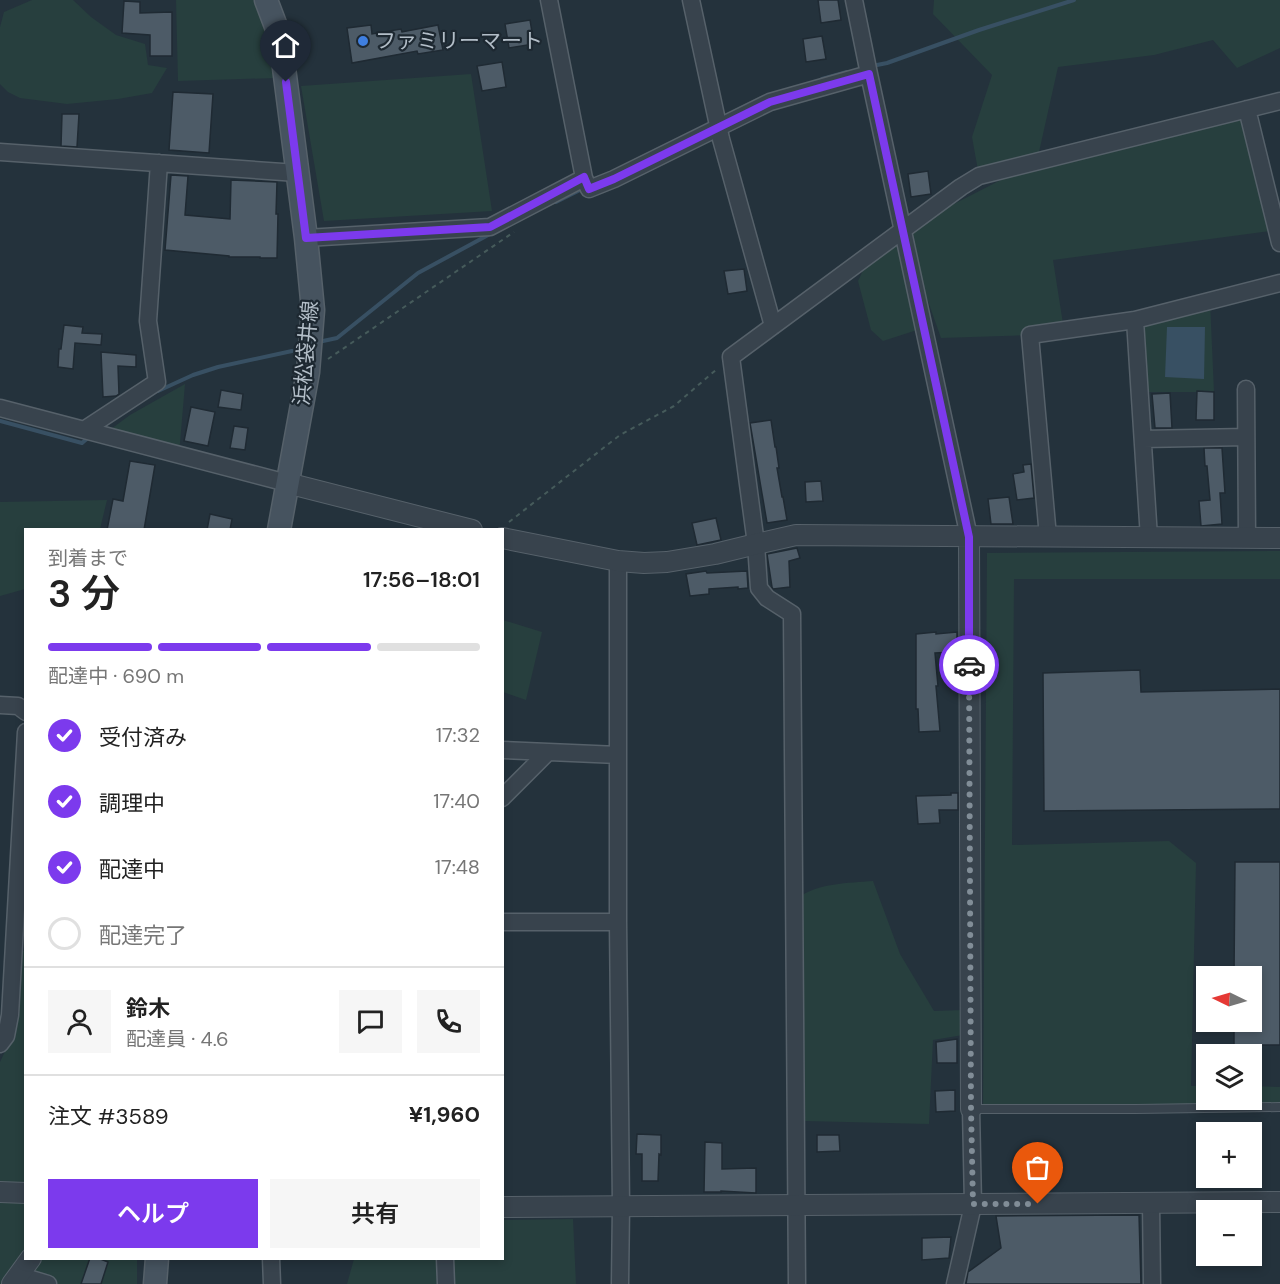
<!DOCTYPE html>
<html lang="ja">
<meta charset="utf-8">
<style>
body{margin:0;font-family:"DM Sans","Noto Sans JP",sans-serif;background:#f6f6f6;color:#222;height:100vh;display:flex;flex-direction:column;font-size:22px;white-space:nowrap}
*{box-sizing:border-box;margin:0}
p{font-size:20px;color:#767676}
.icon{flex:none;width:33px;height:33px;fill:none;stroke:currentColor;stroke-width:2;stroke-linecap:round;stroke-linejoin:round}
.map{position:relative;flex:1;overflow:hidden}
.drawer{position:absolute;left:24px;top:528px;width:480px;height:732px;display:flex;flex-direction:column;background:#fff;border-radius:0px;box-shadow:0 3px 9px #0003}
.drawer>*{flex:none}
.needle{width:39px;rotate:275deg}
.fabs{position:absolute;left:1196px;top:966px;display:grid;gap:12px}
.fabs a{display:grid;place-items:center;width:66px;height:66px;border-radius:0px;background:#fff;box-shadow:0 3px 9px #0003;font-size:30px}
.pin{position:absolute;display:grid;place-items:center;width:51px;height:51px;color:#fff;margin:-62px -26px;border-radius:50% 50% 50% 0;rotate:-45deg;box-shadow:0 0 6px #0007}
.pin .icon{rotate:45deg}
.courier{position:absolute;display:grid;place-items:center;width:60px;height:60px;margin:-30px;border:4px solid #7c3aed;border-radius:50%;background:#fff;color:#222;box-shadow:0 2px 8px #0007}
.head em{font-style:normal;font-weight:600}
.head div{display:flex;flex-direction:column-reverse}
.head{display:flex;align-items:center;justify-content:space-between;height:102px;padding:0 24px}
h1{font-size:39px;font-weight:600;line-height:45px}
.bar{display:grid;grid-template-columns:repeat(4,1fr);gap:9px 6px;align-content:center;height:72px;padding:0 24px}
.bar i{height:8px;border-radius:4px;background:#e0e0e0}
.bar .on{background:#7c3aed}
.bar p{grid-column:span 4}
.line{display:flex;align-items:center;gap:15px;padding:0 24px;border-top:2px solid #e0e0e0}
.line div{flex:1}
.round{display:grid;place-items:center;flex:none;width:63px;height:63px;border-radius:0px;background:#f6f6f6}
ol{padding:0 24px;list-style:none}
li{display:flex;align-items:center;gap:18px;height:66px}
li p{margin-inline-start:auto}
li .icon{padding:6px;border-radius:50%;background:#7c3aed;color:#fff;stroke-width:4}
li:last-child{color:#767676}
li i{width:33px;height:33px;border:3px solid #e0e0e0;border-radius:50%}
.primary-button{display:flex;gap:12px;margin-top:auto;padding:12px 24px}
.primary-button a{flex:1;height:69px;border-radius:0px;background:#7c3aed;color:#fff;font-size:24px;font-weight:600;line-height:69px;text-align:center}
.primary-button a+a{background:#f6f6f6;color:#222}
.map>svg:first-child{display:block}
.green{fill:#273f3e}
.water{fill:#385063}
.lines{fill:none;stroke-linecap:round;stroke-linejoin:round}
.stream{stroke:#385063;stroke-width:4}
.building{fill:#4d5b67;stroke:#1f2a33;stroke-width:1.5}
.service-casing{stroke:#56616a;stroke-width:10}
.minor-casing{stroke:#56616a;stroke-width:19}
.tertiary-casing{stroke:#56616a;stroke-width:22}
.secondary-casing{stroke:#56616a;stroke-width:25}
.path{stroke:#465b5b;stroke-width:2;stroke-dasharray:4.5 4.5;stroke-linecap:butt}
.service{stroke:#38434d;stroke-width:8}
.minor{stroke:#38434d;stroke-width:16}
.tertiary{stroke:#38434d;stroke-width:20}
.secondary{stroke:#46535f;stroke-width:22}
.done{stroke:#818d97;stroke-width:6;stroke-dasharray:0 10.8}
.route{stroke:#7c3aed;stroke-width:8}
.shop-dot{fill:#3f7fe0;stroke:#1d2831;stroke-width:2}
.labels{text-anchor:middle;stroke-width:4.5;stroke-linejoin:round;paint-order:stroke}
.poi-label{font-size:21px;fill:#b3bec8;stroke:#1d2831;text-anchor:start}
.street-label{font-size:21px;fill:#b3bec8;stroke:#1d2831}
</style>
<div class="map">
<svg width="1280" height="1284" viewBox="0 0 1280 1284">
<rect width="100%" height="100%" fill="#24323c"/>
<path class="green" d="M32,0h41l18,17 25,18 29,9 3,21 19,3 -15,25 -34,6 -51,5 -47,-6 -12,-6 -8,-8v-57l4,-15z
M176,0h78l14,29 7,49 -97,3z
M934,0h346v48l-43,20 -24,-28 -59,15 -96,12 -21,94 210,-52 30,121 -224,30 11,70 -34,5 -89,3 -38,-108 131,-67 -55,13 -7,-39 20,-62 -59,-61z
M471,74l21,137 -168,10 -23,-135z
M900,241l17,89 -34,11 -12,-11 -13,-49 13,-27z
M1210,301l4,91h-74l-5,-72z
M185,384l-6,71 -76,-20 27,-20z
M107,500l-7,29 -74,1 -1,59 -25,7v-94z
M1280,551v28h-266l-2,266 157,-4 27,22 -5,223h15v14h45v-14l29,1v23l-297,1 4,-558z
M503,620l39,12 -16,68 -23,-8z
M873,881l27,73 34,57 30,-1 -1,25 -30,5 -4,84 -124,-3 -10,-9 3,-214c20,-15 50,-15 75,-17z
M20,951h5l1,307 -22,26h-4v-222l11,-23z
M573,1219l3,65h-229l7,-25 148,-1 1,-38z
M41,1259h96v25h-115z"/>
<path class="water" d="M1167,327h38l-1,52 -39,-2z"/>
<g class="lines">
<path class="stream" d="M872,66l15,-3 92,-33 95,-30
M822,79l25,-7
M556,202l28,-14
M323,341l14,-3 81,-65 72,-39
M158,391l35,-16 25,-8 74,-16
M0,421l82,22 8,-7"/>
</g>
<path class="building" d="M818,0h20l3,20 -20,3z
M124,1l16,1v11l32,-1v44h-22v-21l-28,-2z
M530,20l4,24 -25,4 -4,-24z
M371,25l1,9 29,-5 1,3 36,-7 5,25 -25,4 -1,-3 -65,12 -5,-35z
M822,36l4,23 -20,3 -3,-23z
M502,62l4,25 -24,4 -5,-25z
M173,92l40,2 -4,59 -40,-3z
M62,114h17l-2,33 -16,-1z
M928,171l3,23 -20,3 -3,-23z
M171,175l17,1 -3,39 45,4 1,-39 46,2 -1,32h2l-1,44h-17v-1h-31v-1l-64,-6z
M744,269l3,22 -19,3 -4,-23z
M64,325l19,2 -1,6 20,1 -1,11 -26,-2 -2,26 -15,-2 1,-18h2z
M101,352l35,3v12l-18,-1 1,28 -3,2 -13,1z
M221,390l22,4 -2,16 -23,-3z
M1197,391l17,1v28h-18z
M1170,393l2,35h-17l-3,-34z
M191,407l24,5 -7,34 -24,-5z
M771,420l4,27h1l3,21h-2l5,29h1l4,23 -20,3 -17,-100z
M234,426l14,2 -3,22 -15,-2z
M1204,448h18l3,45h-5l2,31 -21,2 -2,-25 11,-1 -3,-34h-2z
M130,461l25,4 -11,65h-37l6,-31 10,2z
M1031,464l3,34 -17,2 -4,-26 11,-2 -1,-7z
M821,481l2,20 -17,1 -1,-20z
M1009,497l4,27h-22l-3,-25z
M210,514l22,5 -2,11h-23z
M716,518l5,22 -24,5 -5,-22z
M797,548l3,10 -11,3 1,26 -17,2 -1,-2 -5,-33z
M706,571l1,2 40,-2 1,17 -10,1v-2l-29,2v5l-19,2 -4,-22z
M936,632v2l21,-2v20l-22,1 3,33h-2l4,45 -21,1 -1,-23h-2v-75z
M1140,670l1,22 139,-3v120l-236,2 -1,-138z
M951,793h7v17h-19l1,13 -22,1 -2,-28 35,-1z
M1235,862h45v183h-46v-23h17v-46h-17z
M957,1039v24h-20l-1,-21z
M955,1090v21l-19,1 -1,-21z
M637,1134l24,1v20l-2,-1 -1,27h-16v-27h-6z
M817,1135h22l1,16 -23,1z
M705,1142l17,1v26l34,-1v25l-35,-2v1h-17z
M1139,1215l2,69h-175l2,-12 33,-24 -5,-32z
M951,1237l-2,21 -27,2v-22z
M90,1258h8l10,4 -7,22h-20z"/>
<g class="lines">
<g class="service-casing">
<path id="service" d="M971,1109h165l144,-2"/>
</g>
<g class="minor-casing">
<path id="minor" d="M549,0l35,178 5,11 25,-10 156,-77 99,-28
M691,0l30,139 52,187
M854,0l15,74 100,463
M1247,109l33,134
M0,152l297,21
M306,238l184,-11 94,-49
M1246,389l1,149
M0,408l287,75
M84,430l73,-48 -9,-61 11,-158
M1143,439l103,-2
M1048,537l-18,-202 105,-15
M1149,538l-14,-218 145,-37
M618,561v361l3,284 -1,78
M0,705l18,1 8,6
M502,750l116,5
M502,798l46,-46
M502,922h116
M0,1044l6,-8 4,-21 16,-283
M1151,1203l1,81
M271,1258l1,26
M445,1258l1,26
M18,1275l30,9
M797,1284l-5,-670 -25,-16 -8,-10 -3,-44 -25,-187 230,-170 18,-11 301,-75
M955,1284l18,-79 -2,-96"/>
</g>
<g class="tertiary-casing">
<path id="tertiary" d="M287,483l185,47
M969,537l2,572
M502,538l116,23 26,2 23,-1 48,-8 41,-10 40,-9 484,3
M0,1192l26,1
M502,1207l778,-5
M12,1284l19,-26"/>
</g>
<g class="secondary-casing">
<path id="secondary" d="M266,0l14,37 26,201 7,72 -5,62 -29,158
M155,1284l2,-26"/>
</g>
<path class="path" d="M328,359l186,-127
M509,522l111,-87 54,-29 43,-37"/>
<use href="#service" class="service"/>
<use href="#minor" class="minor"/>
<use href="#tertiary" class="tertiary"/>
<use href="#secondary" class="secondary"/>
</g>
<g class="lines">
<path class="done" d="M969,665l2,444 2,95h65"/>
<path class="route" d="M286,82l20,156 184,-11 94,-50 5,12 25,-10 156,-77 99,-28 100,463v128"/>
</g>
<circle class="shop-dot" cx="363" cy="41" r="6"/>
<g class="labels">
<g class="poi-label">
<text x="375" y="48">ファミリーマート</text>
</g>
<g class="street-label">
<text transform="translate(306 353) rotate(-85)" y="7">浜松袋井線</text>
</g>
</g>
</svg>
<div class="fabs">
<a><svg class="needle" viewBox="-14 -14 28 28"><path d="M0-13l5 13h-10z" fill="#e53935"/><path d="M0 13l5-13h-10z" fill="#767676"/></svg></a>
<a><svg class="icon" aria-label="layers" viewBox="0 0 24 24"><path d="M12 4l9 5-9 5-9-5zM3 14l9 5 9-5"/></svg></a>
<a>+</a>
<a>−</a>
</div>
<div class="pin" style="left:1038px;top:1204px;background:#ea580c"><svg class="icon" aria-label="bag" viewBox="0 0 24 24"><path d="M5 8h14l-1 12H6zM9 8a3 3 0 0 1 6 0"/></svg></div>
<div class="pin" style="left:286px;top:82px;background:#1f2937"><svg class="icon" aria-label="home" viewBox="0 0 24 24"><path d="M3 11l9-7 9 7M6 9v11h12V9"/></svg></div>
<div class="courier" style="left:969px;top:665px"><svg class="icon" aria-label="car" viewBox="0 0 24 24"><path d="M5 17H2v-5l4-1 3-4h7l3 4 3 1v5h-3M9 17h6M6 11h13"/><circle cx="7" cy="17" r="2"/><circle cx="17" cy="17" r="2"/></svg></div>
<section class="drawer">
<div class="head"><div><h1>3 分</h1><p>到着まで</p></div><em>17:56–18:01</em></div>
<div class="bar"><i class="on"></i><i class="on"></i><i class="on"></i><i></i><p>配達中 · 690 m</p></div>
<ol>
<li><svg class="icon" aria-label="check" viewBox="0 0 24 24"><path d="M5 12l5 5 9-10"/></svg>受付済み<p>17:32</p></li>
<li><svg class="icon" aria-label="check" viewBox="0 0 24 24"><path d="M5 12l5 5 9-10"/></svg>調理中<p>17:40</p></li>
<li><svg class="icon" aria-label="check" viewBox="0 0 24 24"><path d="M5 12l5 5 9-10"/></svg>配達中<p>17:48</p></li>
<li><i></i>配達完了</li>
</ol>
<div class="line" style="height:108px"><a class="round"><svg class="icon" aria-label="person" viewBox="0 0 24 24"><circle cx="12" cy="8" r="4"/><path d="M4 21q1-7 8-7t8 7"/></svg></a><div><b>鈴木</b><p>配達員 · 4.6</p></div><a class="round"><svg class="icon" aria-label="chat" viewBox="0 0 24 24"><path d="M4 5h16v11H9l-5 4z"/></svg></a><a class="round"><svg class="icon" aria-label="phone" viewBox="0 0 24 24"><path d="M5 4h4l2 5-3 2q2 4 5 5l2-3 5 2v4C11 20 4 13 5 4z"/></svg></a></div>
<div class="line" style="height:78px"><div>注文 #3589</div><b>¥1,960</b></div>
<div class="primary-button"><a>ヘルプ</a><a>共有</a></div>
</section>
</div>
